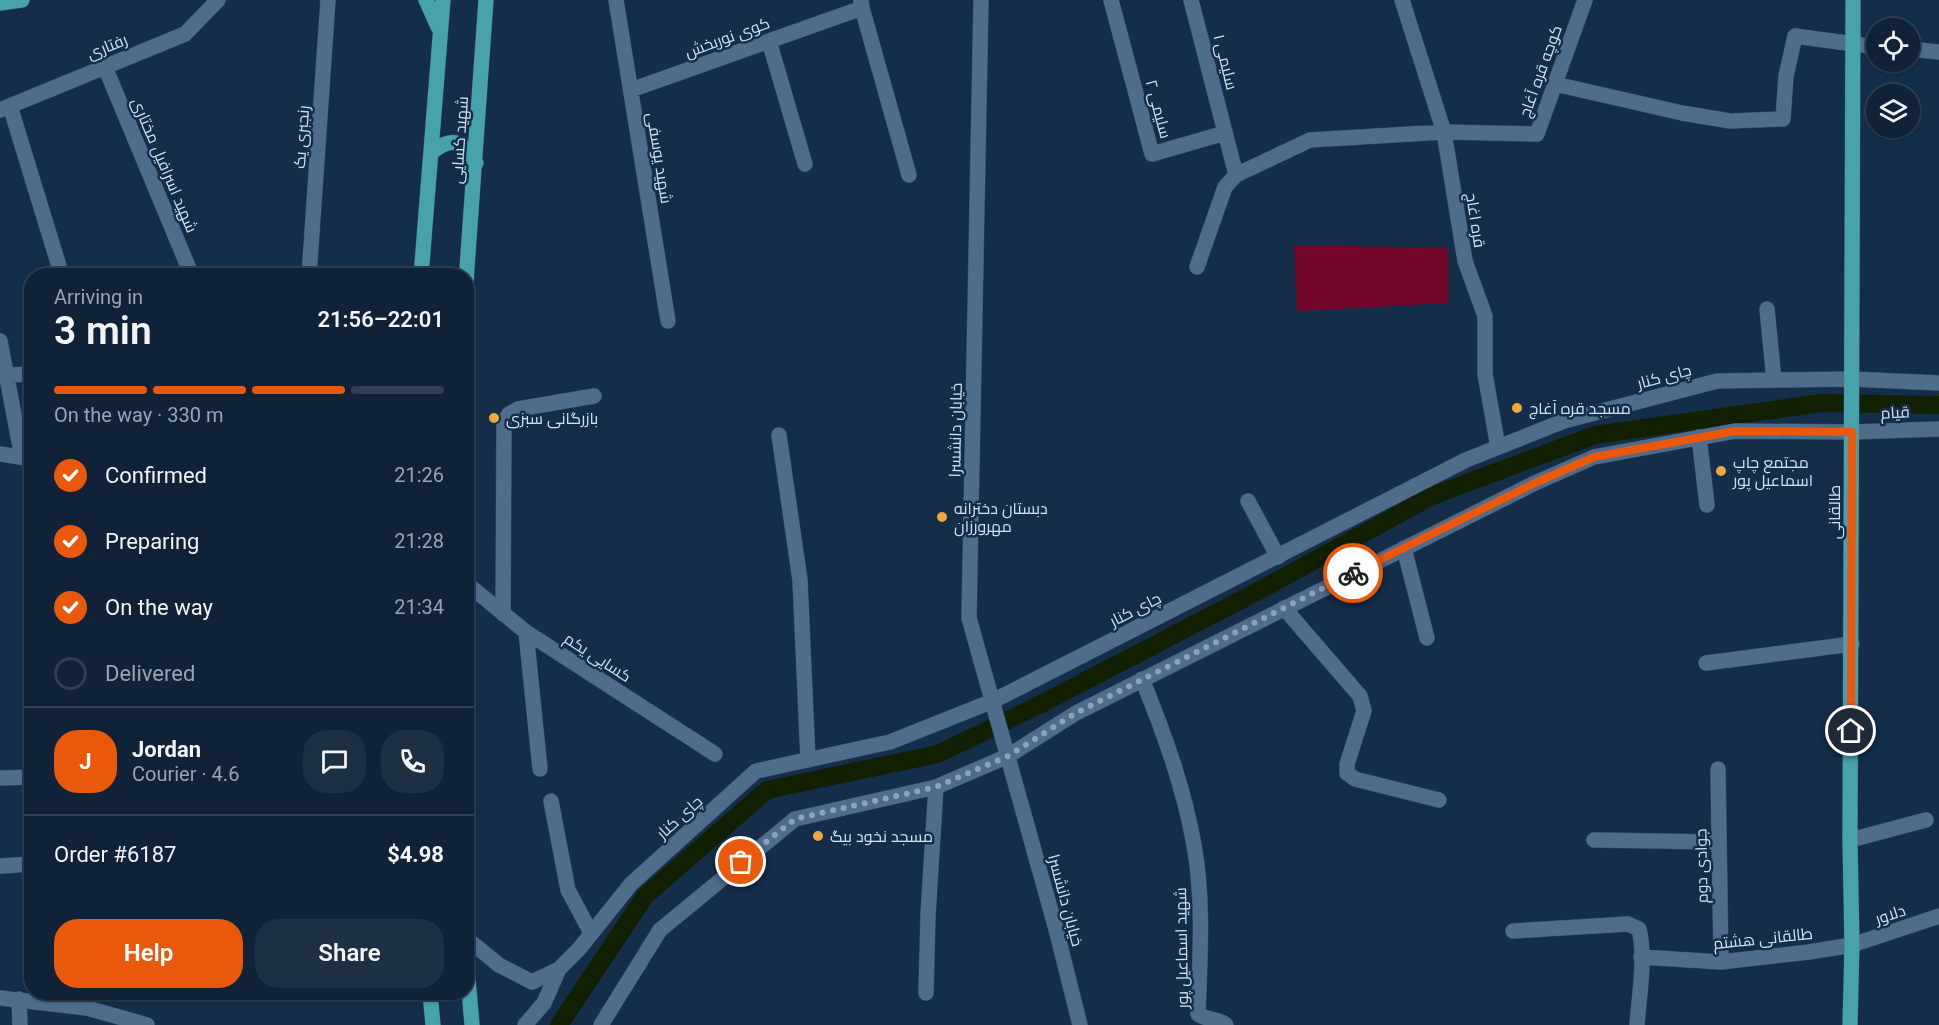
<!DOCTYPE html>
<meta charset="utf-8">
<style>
body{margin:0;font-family:Roboto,Cairo,sans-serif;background:#1d2f43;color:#f1f3f6;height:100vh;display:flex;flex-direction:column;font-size:22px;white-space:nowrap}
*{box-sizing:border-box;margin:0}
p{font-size:20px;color:#9ba4ae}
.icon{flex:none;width:33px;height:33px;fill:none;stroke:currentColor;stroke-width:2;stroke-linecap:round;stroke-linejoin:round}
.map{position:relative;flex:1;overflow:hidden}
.drawer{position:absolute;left:24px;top:268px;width:450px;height:732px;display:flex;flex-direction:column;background:#0f2238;border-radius:24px;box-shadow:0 2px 4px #0004,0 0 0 2px #2f3f53}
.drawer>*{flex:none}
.controls{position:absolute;left:1866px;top:18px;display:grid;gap:12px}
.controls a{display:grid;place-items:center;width:54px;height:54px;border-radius:50%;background:#0f2238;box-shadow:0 2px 4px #0004,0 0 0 2px #2f3f53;font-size:30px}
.pin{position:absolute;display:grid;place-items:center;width:51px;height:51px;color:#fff;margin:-26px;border:3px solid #fff;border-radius:50%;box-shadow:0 2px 6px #0007}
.courier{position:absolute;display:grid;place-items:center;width:60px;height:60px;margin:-30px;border:4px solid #ea580c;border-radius:50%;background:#fff;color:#222;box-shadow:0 2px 8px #0007}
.head em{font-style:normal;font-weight:600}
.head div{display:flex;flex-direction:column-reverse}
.head{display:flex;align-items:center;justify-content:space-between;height:102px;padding:0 30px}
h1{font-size:39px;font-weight:600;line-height:45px}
.bar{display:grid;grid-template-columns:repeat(4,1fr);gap:9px 6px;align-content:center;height:72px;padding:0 30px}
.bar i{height:8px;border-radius:4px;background:#2f3f53}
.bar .current{background:#ea580c}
.bar p{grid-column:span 4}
.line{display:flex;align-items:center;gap:15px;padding:0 30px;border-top:2px solid #2f3f53}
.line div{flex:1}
.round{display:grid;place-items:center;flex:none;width:63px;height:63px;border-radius:24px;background:#1d2f43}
ol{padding:0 30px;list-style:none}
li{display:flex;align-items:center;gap:18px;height:66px}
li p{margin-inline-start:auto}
li .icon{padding:6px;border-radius:50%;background:#ea580c;color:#fff;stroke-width:4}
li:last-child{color:#9ba4ae}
li i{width:33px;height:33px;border:3px solid #2f3f53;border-radius:50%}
.cta{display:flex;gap:12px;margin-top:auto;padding:12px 30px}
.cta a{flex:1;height:69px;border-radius:24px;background:#ea580c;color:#fff;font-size:24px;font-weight:600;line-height:69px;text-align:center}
.cta a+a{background:#1d2f43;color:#f1f3f6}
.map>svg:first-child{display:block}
.green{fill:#73072a}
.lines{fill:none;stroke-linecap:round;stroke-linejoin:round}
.canal{stroke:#102000;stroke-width:18}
.minor-casing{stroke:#364b61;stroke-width:16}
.tertiary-casing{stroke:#364b61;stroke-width:16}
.primary-casing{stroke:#364b61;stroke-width:16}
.minor{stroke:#4f6c8b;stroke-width:15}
.tertiary{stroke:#4f6c8b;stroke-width:15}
.primary{stroke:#48a2ab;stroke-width:15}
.done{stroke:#8ea2b7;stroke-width:6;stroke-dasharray:0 10.8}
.route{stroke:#ea580c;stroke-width:8}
.poi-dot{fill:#f0a63f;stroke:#142e4a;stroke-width:2}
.labels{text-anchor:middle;stroke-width:5;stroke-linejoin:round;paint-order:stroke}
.street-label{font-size:16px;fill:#d0e0f1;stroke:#142e4a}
.poi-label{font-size:16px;fill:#d0e0f1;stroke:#142e4a;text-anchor:start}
</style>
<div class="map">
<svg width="1939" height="1025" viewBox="0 0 1939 1025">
<rect width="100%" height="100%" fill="#142e4a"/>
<path class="green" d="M1294,245l154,3v55l-151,8z"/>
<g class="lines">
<path class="canal" d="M559,1025l86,-129 122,-106 171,-36 101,-49 225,-117 168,-92 163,-61 226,-32 118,2"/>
<g class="minor-casing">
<path id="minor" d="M616,0l52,321
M1111,0l41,154 73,-21
M1191,0l45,175
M1402,0l42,132 21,129 20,55v58l13,73
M862,8l47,167
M769,41l36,123
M1910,49l29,3
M105,67l87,209
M1555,84l127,29 48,8 53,-2 3,-43 9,-40 81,11
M631,90l231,-82 -1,-8
M10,106l52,170
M1197,267l28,-80 11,-12 74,-35 134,-8 93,2 48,-134
M309,276l19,-276
M1767,309l7,71
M0,341l22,116
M7,375l25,-1
M779,435l21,145 8,180
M1699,437l8,68
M1248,501l30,56
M1404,548l23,90
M466,583l60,49 189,122
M1284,608l76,88 4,15 -17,53v9l8,6 84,21
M503,614l1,-192 5,-8 9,-5 76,-13
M526,632l14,137
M1706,663l146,-19
M1142,679c22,54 42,109 52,166 10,55 6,113 4,169 10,7 20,4 28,11
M1718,769l3,193
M0,778l32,-1
M551,801l17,89 23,43
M1594,840l124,2
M1850,840l76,-20
M0,866l32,-2
M1513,931l115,-7 11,5c7,28 0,67 -2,96
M1641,957l80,5 88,-10 43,-7 87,-29
M926,993l2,-78 8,-128
M19,999l1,26"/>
</g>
<g class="tertiary-casing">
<path id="tertiary" d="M981,0l-12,618 87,311 24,96
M0,110l185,-76 33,-34
M0,454l32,5
M466,938l33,27 33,17 27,-13
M0,998l87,10 60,17
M525,1025l19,-22 15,-34 20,-20 52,-65 125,-113 134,-29 103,-41 473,-241 98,-39 153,-40 135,-2 87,4
M601,1025l59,-95 135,-111 141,-32 72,-31 68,-43 459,-230 59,-26 141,-26 117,1 87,-3"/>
</g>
<g class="primary-casing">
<path id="primary" d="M426,0l12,27
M0,3l22,-3
M431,153c20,-17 33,-13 45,10
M421,276l22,-276
M466,282l20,-282
M466,955l6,70
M430,993l3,32
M1850,1025l2,-80 -2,-105 3,-840"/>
</g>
<use href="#minor" class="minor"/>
<use href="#tertiary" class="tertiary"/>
<use href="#primary" class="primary"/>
</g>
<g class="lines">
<path class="done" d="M741,862l54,-43 141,-32 72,-31 68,-43 277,-140"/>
<path class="route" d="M1353,573l182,-90 59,-26 141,-26 117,1 -1,299"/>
</g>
<g class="poi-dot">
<circle cx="1517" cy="408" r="6"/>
<circle cx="494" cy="418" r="6"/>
<circle cx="1721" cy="471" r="6"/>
<circle cx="942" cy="517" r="6"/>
<circle cx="818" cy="836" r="6"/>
</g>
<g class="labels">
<g class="street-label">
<text transform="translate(727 37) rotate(-20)" y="6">کوی نوربخش</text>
<text transform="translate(107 46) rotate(-22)" y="6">رفتاری</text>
<text transform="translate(1226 62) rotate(76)" y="6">سلیمی ۱</text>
<text transform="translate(1540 71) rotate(-70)" y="6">کوچه قره آغاج</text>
<text transform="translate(1159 109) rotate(75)" y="6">سلیمی ۲</text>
<text transform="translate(301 137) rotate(-86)" y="6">رنجبری یک</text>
<text transform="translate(459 140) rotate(-86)" y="6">شهید کسایی</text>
<text transform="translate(660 158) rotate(81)" y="6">شهید یوسفی</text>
<text transform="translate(165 165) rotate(67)" y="6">شهید اسرافیل مختاری</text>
<text transform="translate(1476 220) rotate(81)" y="6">قره اغاج</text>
<text transform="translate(1664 376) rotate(-15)" y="6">چای کنار</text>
<text transform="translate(1895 412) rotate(-3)" y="6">قیام</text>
<text transform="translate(955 430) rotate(-89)" y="6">خیابان دانشسرا</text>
<text transform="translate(1834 512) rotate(-90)" y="6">طالقانی</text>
<text transform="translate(1135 609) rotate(-27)" y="6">چای کنار</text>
<text transform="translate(598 657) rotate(33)" y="6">کسایی یکم</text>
<text transform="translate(679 817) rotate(-42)" y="6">چای کنار</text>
<text transform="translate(1701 866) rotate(-91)" y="6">جوادی دوم</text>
<text transform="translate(1066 900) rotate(75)" y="6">خیابان دانشسرا</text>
<text transform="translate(1890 914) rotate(-18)" y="6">دلاور</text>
<text transform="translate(1763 938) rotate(-6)" y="6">طالقانی هشتم</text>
<text transform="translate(1181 948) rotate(-91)" y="6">شهید اسماعیل پور</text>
</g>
<g class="poi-label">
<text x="1529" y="414">مسجد قره آغاج</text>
<text x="506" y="424">بازرگانی سبزی</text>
<text x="1733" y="468">مجتمع چاپ<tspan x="1733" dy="18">اسماعیل پور</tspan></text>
<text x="954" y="514">دبستان دخترانه<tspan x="954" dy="18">مهرورزان</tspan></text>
<text x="830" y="842">مسجد نخود‌ بیگ</text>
</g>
</g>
</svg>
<div class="controls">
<a><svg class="icon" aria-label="locate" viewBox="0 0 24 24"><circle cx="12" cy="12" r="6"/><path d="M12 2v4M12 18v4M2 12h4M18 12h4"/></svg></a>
<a><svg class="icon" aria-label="layers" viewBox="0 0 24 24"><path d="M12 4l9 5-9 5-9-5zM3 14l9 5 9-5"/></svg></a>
</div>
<div class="pin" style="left:741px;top:862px;background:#ea580c"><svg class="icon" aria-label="bag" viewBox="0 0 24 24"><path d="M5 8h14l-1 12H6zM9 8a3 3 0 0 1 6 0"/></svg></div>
<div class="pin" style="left:1851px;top:731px;background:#1f2937"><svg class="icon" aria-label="home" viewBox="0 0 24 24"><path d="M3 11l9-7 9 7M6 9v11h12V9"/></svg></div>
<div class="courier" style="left:1353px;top:573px"><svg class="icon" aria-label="bike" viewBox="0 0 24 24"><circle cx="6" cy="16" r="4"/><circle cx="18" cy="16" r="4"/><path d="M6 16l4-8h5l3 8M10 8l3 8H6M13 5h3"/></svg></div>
<section class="drawer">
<div class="head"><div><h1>3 min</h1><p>Arriving in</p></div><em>21:56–22:01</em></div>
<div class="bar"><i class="current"></i><i class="current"></i><i class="current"></i><i></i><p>On the way · 330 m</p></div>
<ol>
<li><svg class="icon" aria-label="check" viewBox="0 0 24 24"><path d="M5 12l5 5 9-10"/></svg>Confirmed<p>21:26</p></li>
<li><svg class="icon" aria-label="check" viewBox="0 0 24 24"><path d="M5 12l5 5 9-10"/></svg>Preparing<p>21:28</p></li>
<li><svg class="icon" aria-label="check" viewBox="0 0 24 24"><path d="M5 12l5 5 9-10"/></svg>On the way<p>21:34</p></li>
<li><i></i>Delivered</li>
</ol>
<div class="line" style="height:108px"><b class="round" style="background:#ea580c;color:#fff">J</b><div><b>Jordan</b><p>Courier · 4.6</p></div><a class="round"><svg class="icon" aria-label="chat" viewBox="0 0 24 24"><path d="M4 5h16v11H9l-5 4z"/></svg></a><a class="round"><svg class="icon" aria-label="phone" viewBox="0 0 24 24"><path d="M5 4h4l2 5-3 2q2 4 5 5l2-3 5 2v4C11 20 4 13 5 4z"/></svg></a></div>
<div class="line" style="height:78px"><div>Order #6187</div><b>$4.98</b></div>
<div class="cta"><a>Help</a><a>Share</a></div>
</section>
</div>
